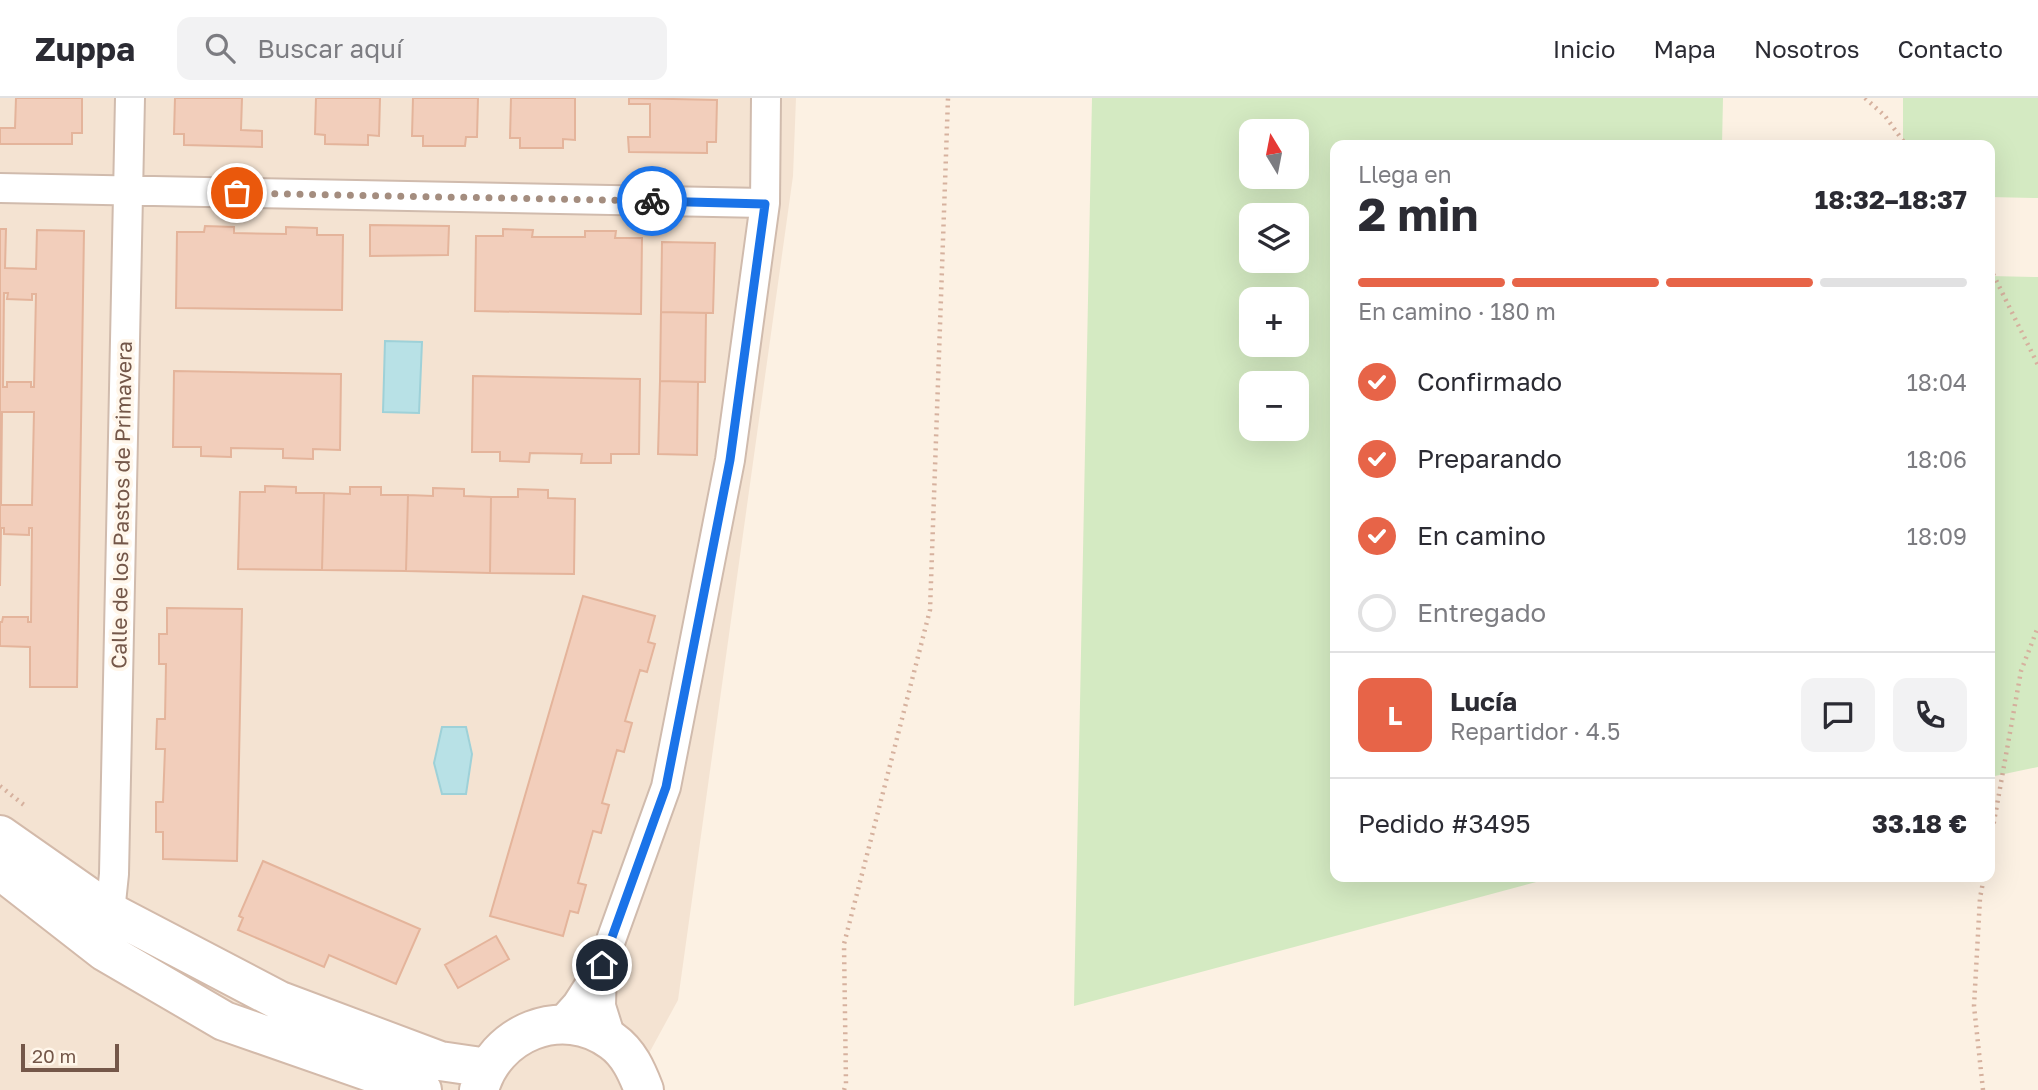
<!DOCTYPE html>
<html lang="es">
<meta charset="utf-8">
<style>
body{margin:0;font-family:"Golos Text",sans-serif;background:#f2f2f3;color:#2b2b33;height:100vh;display:flex;flex-direction:column;font-size:26px;white-space:nowrap}
*{box-sizing:border-box;margin:0}
p{font-size:23px;color:#7c7c81}
.icon{flex:none;width:38px;height:38px;fill:none;stroke:currentColor;stroke-width:2;stroke-linecap:round;stroke-linejoin:round}
.map{position:relative;flex:1;overflow:hidden}
.drawer{position:absolute;left:1330px;top:42px;width:665px;height:742px;display:flex;flex-direction:column;background:#fff;border-radius:14px;box-shadow:0 7px 28px #0002}
.drawer>*{flex:none}
.needle{width:46px;rotate:350deg}
.tools{position:absolute;left:1239px;top:21px;display:grid;gap:14px}
.tools a{display:grid;place-items:center;width:70px;height:70px;border-radius:14px;background:#fff;box-shadow:0 7px 28px #0002;font-size:35px}
.scale{position:absolute;left:21px;bottom:18px;width:98px;box-sizing:border-box;padding-left:7px;border:4px solid #745749;border-top:0;font-size:19px;line-height:24px;white-space:nowrap;color:#745749;-webkit-text-stroke:5px #fff6ea;paint-order:stroke}
.pin{position:absolute;display:grid;place-items:center;width:60px;height:60px;color:#fff;margin:-30px;border:4px solid #fff;border-radius:50%;box-shadow:0 2px 7px #0007}
.courier{position:absolute;display:grid;place-items:center;width:70px;height:70px;margin:-35px;border:5px solid #1a73e8;border-radius:50%;background:#fff;color:#222;box-shadow:0 2px 9px #0007}
.overview em{font-style:normal;font-weight:700}
.overview div{display:flex;flex-direction:column-reverse}
.overview{display:flex;align-items:center;justify-content:space-between;height:119px;padding:0 28px}
h1{font-size:46px;font-weight:700;line-height:52px}
.bar{display:grid;grid-template-columns:repeat(4,1fr);gap:10px 7px;align-content:center;height:84px;padding:0 28px}
.bar i{height:9px;border-radius:5px;background:#e1e1e2}
.bar .selected{background:#e76448}
.bar p{grid-column:span 4}
.line{display:flex;align-items:center;gap:18px;padding:0 28px;border-top:2px solid #e1e1e2}
.line div{flex:1}
.round{display:grid;place-items:center;flex:none;width:74px;height:74px;border-radius:14px;background:#f2f2f3}
ol{padding:0 28px;list-style:none}
li{display:flex;align-items:center;gap:21px;height:77px}
li p{margin-inline-start:auto}
li .icon{padding:7px;border-radius:50%;background:#e76448;color:#fff;stroke-width:4}
li:last-child{color:#7c7c81}
li i{width:38px;height:38px;border:4px solid #e1e1e2;border-radius:50%}
header{display:flex;align-items:center;gap:42px;box-sizing:border-box;height:98px;padding:0 35px;background:#fff;border-bottom:2px solid #e1e1e2}
header strong{font-size:33px}
nav{display:flex;gap:38px;margin-inline-start:auto;font-size:24px}
.search{width:490px;height:63px;background:#f2f2f3;display:flex;align-items:center;gap:18px;box-sizing:border-box;padding:0 24px;border-radius:14px;color:#7c7c81;font-size:26px}
.map>svg:first-child{display:block}
.residential{fill:#f4e3d2}
.green{fill:#d4eac2;fill-rule:evenodd}
.water{fill:#b8e1e6;stroke:#9ed1d8;stroke-width:2}
.building{fill:#f2cebb;stroke:#e4b49b;stroke-width:2;fill-rule:evenodd}
.lines{fill:none;stroke-linecap:round;stroke-linejoin:round}
.street-casing{stroke:#d0bbad;stroke-width:32}
.secondary-casing{stroke:#d3baaa;stroke-width:42}
.path{stroke:#d6b19e;stroke-width:4.5;stroke-dasharray:2 5;stroke-linecap:butt}
.street{stroke:#fff;stroke-width:28}
.secondary{stroke:#fff;stroke-width:38}
.done{stroke:#a48d7f;stroke-width:7;stroke-dasharray:0 12.6}
.route{stroke:#1a73e8;stroke-width:9}
.labels{text-anchor:middle;stroke-width:7;stroke-linejoin:round;paint-order:stroke}
.street-label{font-size:21px;fill:#745749;stroke:#fff6ea}
</style>
<header>
<strong>Zuppa</strong>
<div class="search"><svg class="icon" aria-label="search" viewBox="0 0 24 24"><circle cx="10" cy="10" r="6"/><path d="M15 15l6 6"/></svg>Buscar aquí</div>
<nav><a>Inicio</a><a>Mapa</a><a>Nosotros</a><a>Contacto</a></nav>
</header>
<div class="map">
<svg width="2038" height="992" viewBox="0 0 2038 992">
<rect width="100%" height="100%" fill="#fcf1e3"/>
<path class="residential" d="M0,0h796l-3,78 -115,824 -49,90h-629z"/>
<path class="green" d="M1092,0h631l-1,47h-387v732h220l-481,129zM1251,33h46v46h-46zM1251,117h46v46h-46zM1297,201v46h-46v-46zM1251,285h46v46h-46z
M1903,0h135v100l-48,-1v-52h-87z
M1990,178l48,1v490l-48,10z"/>
<path class="water" d="M385,243l37,1 -3,71 -36,-1z
M442,629h24l6,27 -6,40h-24l-8,-31z"/>
<path class="building" d="M16,0h66v35h-10v11h-72v-16h15z
M175,0h67l-1,32 21,1v16l-78,-2v-11h-10z
M316,0h64l-1,38 -11,-1v10l-43,-1v-9l-10,-1z
M413,0h65l-1,39h-11l-1,9h-42v-10h-11z
M511,0h64v42l-12,-1v9h-43v-10h-10z
M629,0l88,2 -1,42h-9v11l-78,-1 -1,-15h22v-33h-21z
M370,127l79,1 -1,29 -78,1z
M205,128l29,1v6l52,1v-7l31,1v7h26l-1,75 -166,-2 1,-76h27z
M0,131h6l-1,39 31,1 1,-39 47,1 -7,456h-47v-40l-30,-1v-24h2l1,-5h25v5h3l1,-94h-3v7l-25,-1v-6h-3l-1,58zM4,195h4l-1,6 25,1v-6h4l-2,93h-3v-5h-24v5h-4zM2,314h32l-2,93h-31z
M503,131l30,1 -1,7h53v-6h31l-1,7h27l-1,76 -166,-3 1,-75h27z
M662,144l53,1 -2,70 -52,-1z
M661,214l45,1 -1,69 -45,-1z
M174,273l167,3 -1,76 -27,-1v10l-30,-1v-9l-52,-1v9l-30,-1v-9h-28z
M473,278l167,3 -1,75h-28v9h-30l1,-9 -52,-1 -1,9 -29,-1v-9h-28z
M660,283l38,1 -1,73 -39,-1z
M265,388l31,1v6h28l-2,77 -84,-1 2,-77h25z
M350,389h31v8h27l-2,76 -84,-1 2,-77 26,1z
M433,390l31,1v7l27,1 -1,76 -84,-2 2,-76 25,1z
M518,391l30,1v8l27,1 -1,75 -84,-1 1,-76h27z
M583,498l72,20 -7,26 7,2 -8,28 -7,-2 -15,51 7,2 -8,29 -7,-2 -15,53 7,2 -8,28 -8,-2 -15,52 8,2 -8,28 -8,-2 -7,25 -73,-20z
M167,510l75,1 -5,252 -74,-2v-27h-7v-30h7l2,-53h-9l1,-30h8l1,-55h-7v-30h8z
M263,763l157,68 -24,55 -67,-29 -5,12 -86,-37 5,-12 -4,-2z
M496,838l13,23 -51,29 -13,-23z"/>
<g class="lines">
<g class="street-casing">
<path id="street" d="M0,90l765,15
M110,814l4,-38 16,-776
M602,867l-1,41 11,35
M560,925l17,-19 25,-39 64,-178 64,-327 35,-257 1,-105"/>
</g>
<g class="secondary-casing">
<path id="secondary" d="M0,737l110,77 170,89 160,60 48,7
M0,772l104,81 120,70 198,69
M479,992c15,-57 83,-86 133,-49 17,12 25,31 32,49"/>
</g>
<path class="path" d="M1865,0l20,18 21,29
M1990,170l48,97
M0,688l24,19
M1990,746l31,-173 17,-44
M844,992l2,-6 -2,-140 86,-334 18,-512
M1983,992l-9,-84 6,-108 4,-21"/>
<use href="#street" class="street"/>
<use href="#secondary" class="secondary"/>
</g>
<g class="lines">
<path class="done" d="M237,95l415,8"/>
<path class="route" d="M602,867l64,-178 64,-327 35,-256 -113,-3"/>
</g>
<g class="labels">
<g class="street-label">
<text transform="translate(122 407) rotate(-89)" y="7">Calle de los Pastos de Primavera</text>
</g>
</g>
</svg>
<div class="tools">
<a><svg class="needle" viewBox="-14 -14 28 28"><path d="M0-13l5 13h-10z" fill="#e53935"/><path d="M0 13l5-13h-10z" fill="#7c7c81"/></svg></a>
<a><svg class="icon" aria-label="layers" viewBox="0 0 24 24"><path d="M12 4l9 5-9 5-9-5zM3 14l9 5 9-5"/></svg></a>
<a>+</a>
<a>−</a>
</div>
<div class="scale">20 m</div>
<div class="pin" style="left:237px;top:95px;background:#ea580c"><svg class="icon" aria-label="bag" viewBox="0 0 24 24"><path d="M5 8h14l-1 12H6zM9 8a3 3 0 0 1 6 0"/></svg></div>
<div class="pin" style="left:602px;top:867px;background:#1f2937"><svg class="icon" aria-label="home" viewBox="0 0 24 24"><path d="M3 11l9-7 9 7M6 9v11h12V9"/></svg></div>
<div class="courier" style="left:652px;top:103px"><svg class="icon" aria-label="bike" viewBox="0 0 24 24"><circle cx="6" cy="16" r="4"/><circle cx="18" cy="16" r="4"/><path d="M6 16l4-8h5l3 8M10 8l3 8H6M13 5h3"/></svg></div>
<section class="drawer">
<div class="overview"><div><h1>2 min</h1><p>Llega en</p></div><em>18:32–18:37</em></div>
<div class="bar"><i class="selected"></i><i class="selected"></i><i class="selected"></i><i></i><p>En camino · 180 m</p></div>
<ol>
<li><svg class="icon" aria-label="check" viewBox="0 0 24 24"><path d="M5 12l5 5 9-10"/></svg>Confirmado<p>18:04</p></li>
<li><svg class="icon" aria-label="check" viewBox="0 0 24 24"><path d="M5 12l5 5 9-10"/></svg>Preparando<p>18:06</p></li>
<li><svg class="icon" aria-label="check" viewBox="0 0 24 24"><path d="M5 12l5 5 9-10"/></svg>En camino<p>18:09</p></li>
<li><i></i>Entregado</li>
</ol>
<div class="line" style="height:126px"><b class="round" style="background:#e76448;color:#fff">L</b><div><b>Lucía</b><p>Repartidor · 4.5</p></div><a class="round"><svg class="icon" aria-label="chat" viewBox="0 0 24 24"><path d="M4 5h16v11H9l-5 4z"/></svg></a><a class="round"><svg class="icon" aria-label="phone" viewBox="0 0 24 24"><path d="M5 4h4l2 5-3 2q2 4 5 5l2-3 5 2v4C11 20 4 13 5 4z"/></svg></a></div>
<div class="line" style="height:91px"><div>Pedido #3495</div><b>33.18 €</b></div>
</section>
</div>
